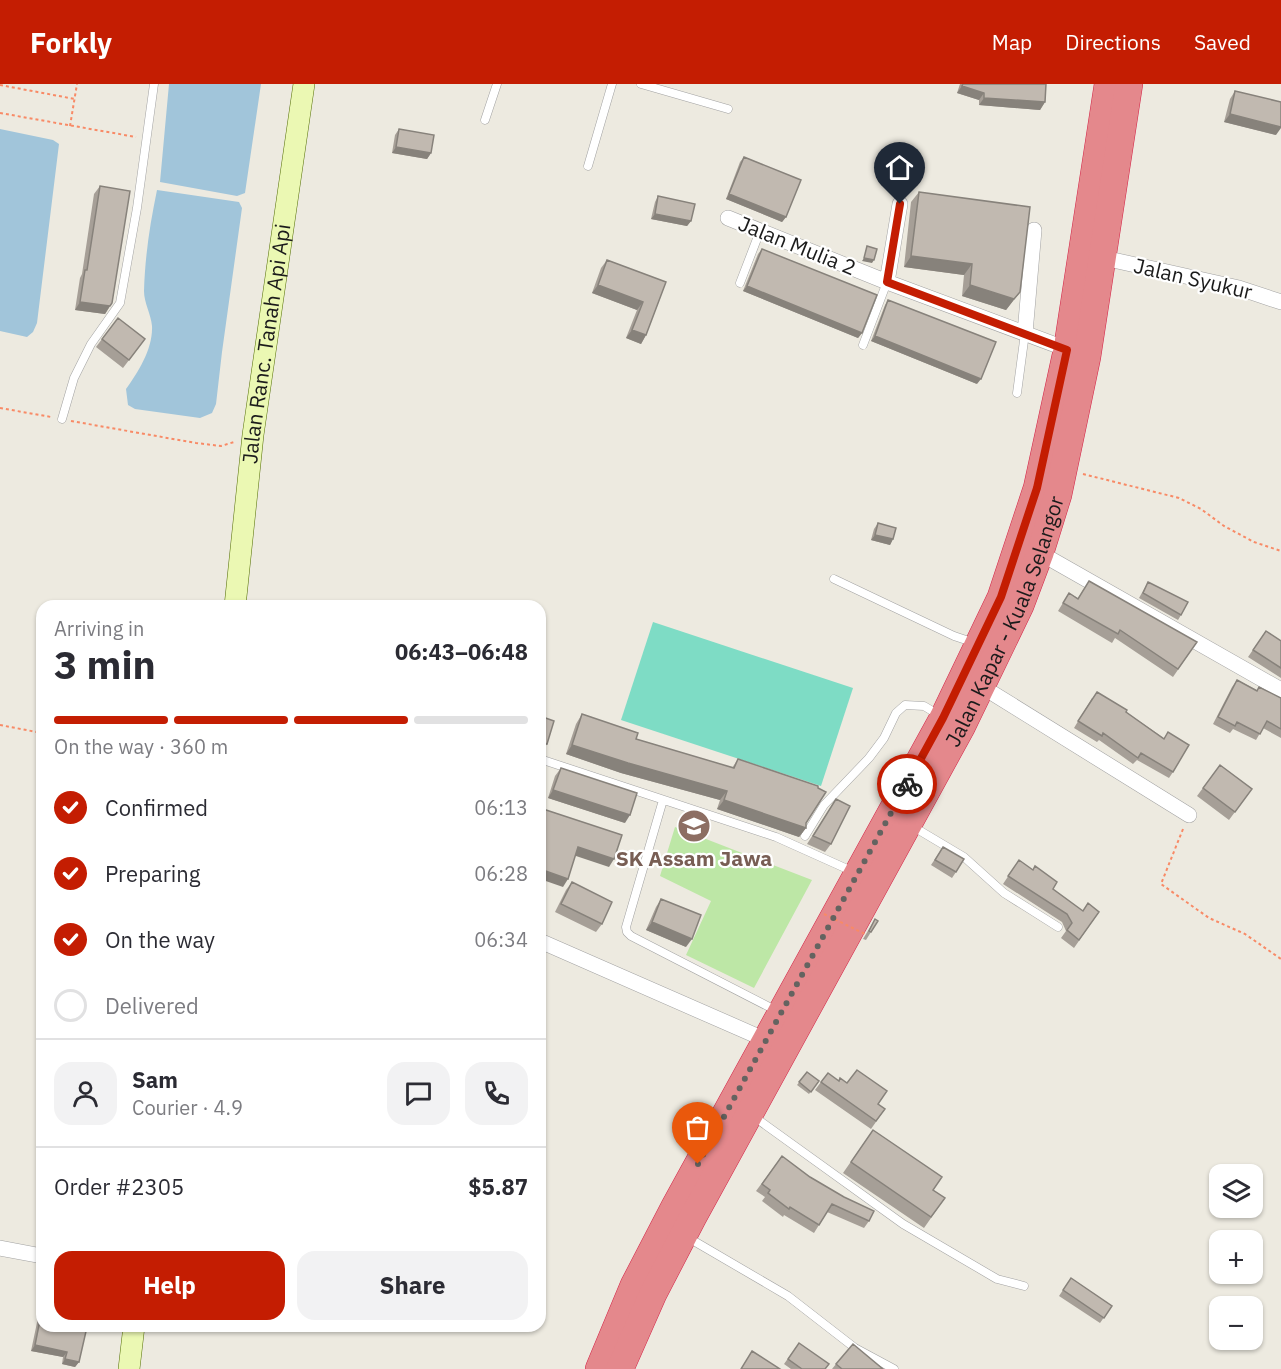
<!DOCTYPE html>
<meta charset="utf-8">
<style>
body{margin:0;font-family:"IBM Plex Sans",sans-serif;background:#f2f2f3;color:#2b2b33;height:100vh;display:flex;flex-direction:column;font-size:22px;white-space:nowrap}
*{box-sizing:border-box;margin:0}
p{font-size:20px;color:#7c7c81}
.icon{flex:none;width:33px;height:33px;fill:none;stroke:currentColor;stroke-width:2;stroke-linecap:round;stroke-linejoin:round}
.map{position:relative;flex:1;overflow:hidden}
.side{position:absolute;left:36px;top:516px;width:510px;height:732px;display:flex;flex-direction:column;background:#fff;border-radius:18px;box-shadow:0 2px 4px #0004}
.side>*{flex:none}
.fabs{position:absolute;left:1209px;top:1080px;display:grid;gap:12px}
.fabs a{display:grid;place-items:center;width:54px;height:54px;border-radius:12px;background:#fff;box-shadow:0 2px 4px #0004;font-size:30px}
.pin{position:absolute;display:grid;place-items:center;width:51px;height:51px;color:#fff;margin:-62px -26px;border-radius:50% 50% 50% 0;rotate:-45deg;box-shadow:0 0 6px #0007}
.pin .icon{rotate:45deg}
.courier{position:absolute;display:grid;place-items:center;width:60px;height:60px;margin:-30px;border:4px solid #c41d02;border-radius:50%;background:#fff;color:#222;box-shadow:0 2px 8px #0007}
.head em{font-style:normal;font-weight:700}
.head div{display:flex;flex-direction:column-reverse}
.head{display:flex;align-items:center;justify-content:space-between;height:102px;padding:0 18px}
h1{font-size:39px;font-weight:700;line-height:45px}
.bar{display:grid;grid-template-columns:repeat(4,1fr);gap:9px 6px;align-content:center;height:72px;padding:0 18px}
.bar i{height:8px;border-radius:4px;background:#e1e1e2}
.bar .current{background:#c41d02}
.bar p{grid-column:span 4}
.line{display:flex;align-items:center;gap:15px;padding:0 18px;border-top:2px solid #e1e1e2}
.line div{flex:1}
.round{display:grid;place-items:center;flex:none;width:63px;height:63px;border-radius:18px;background:#f2f2f3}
ol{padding:0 18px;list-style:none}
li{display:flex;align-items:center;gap:18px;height:66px}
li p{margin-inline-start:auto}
li .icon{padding:6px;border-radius:50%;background:#c41d02;color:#fff;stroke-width:4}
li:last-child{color:#7c7c81}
li i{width:33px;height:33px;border:3px solid #e1e1e2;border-radius:50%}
.cta{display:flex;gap:12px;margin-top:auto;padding:12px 18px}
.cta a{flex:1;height:69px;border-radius:18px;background:#c41d02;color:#fff;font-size:24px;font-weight:700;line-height:69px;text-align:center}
.cta a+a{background:#f2f2f3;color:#2b2b33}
header{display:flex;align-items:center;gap:36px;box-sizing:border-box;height:84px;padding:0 30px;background:#c41d02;color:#fff}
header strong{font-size:28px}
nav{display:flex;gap:33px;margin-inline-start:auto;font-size:21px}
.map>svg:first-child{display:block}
.grass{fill:#bde7a6}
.pitch{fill:#7edcc5}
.water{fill:#a1c5da}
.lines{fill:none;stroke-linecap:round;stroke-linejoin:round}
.lane-casing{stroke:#a2a2a2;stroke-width:9}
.street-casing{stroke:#a2a2a2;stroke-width:16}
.secondary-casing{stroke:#546e06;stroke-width:22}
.highway-casing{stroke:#d32548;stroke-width:28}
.path{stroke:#f88a66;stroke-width:2;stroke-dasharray:3 3;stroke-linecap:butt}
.lane{stroke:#fff;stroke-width:8}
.street{stroke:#fff;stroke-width:15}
.secondary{stroke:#ebf8b3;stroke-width:21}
.highway{stroke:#e4888c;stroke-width:27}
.path-bridge{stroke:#f88a66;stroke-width:2;stroke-dasharray:3 3;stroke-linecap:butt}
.wall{fill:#a69f97}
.shaded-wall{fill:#87827b}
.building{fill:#c1b9b0;stroke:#87827b;stroke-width:1.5}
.done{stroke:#646360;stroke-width:6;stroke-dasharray:0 10.8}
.route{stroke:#c41d02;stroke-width:8}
.labels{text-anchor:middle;stroke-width:4.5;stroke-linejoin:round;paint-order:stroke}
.street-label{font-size:21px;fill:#1b1b1b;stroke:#fff}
.education-label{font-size:21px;font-weight:bold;fill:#785e54;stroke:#fff}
</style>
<header>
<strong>Forkly</strong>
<nav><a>Map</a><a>Directions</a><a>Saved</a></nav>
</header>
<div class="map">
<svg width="1281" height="1285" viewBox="0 0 1281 1285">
<rect width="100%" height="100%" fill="#edeae0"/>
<path class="grass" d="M675,743l137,53 -58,108 -68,-33 25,-54 -51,-25z"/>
<path class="pitch" d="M653,538l200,66 -32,98 -200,-66z"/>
<path class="water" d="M169,0h92l-16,109 -8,3 -77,-14z
M0,45l53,11 6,4 -22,179 -4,9 -6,5 -27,-6z
M157,106l82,12 3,6 -20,144 -6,52 -4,9 -12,5 -65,-9 -7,-4 -2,-16c12,-17 27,-40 26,-63 -1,-12 -8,-23 -8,-35 1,-35 6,-67 13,-101z"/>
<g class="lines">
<g class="lane-casing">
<path id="lane" d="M641,0l87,25
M485,36l12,-36
M588,82l24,-82
M740,199l20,-52
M863,261l24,-63
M1017,309l8,-60
M62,335l12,-41 17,-34 29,-41 17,-95 17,-124
M834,495l120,57 21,7
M540,675l236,78 78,35
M663,716l-37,127 1,5 4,4 146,75
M912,742l52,31 40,36 54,34
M805,752l19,-31 45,-47 15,-20 12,-25 9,-8 19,1 15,9
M753,1032l150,108 94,55 27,7
M687,1153l101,59 67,52 39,21"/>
</g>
<g class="street-casing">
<path id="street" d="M728,134l159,64 185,69
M1104,174l135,30 42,14
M887,198l13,-78
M1025,249l9,-103
M1040,469l241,137
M981,602l208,129
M540,857l226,99
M0,1164l42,8"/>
</g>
<g class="secondary-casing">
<g id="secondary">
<path id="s1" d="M235,522l18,-171 51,-351"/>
<path d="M129,1285l5,-43"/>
</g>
</g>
<g class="highway-casing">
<g id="highway">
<path d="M599,1285l35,-84 41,-79 268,-488 58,-121 36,-109 30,-138 41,-266"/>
<path id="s2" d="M620,1285l33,-75 40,-77 269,-491 58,-120 20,-53 18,-58 29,-138 42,-273"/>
</g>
</g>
<path class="path" d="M0,1l75,14
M0,29l136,24
M70,42l7,-42
M0,324l51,9
M71,337l125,22 25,3 13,-4
M1083,390l96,24 22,11 23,17 30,16 27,9
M0,641l42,8
M1183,745l-22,55 48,34 36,16 36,25"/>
<use href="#lane" class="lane"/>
<use href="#street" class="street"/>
<use href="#secondary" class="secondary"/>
<use href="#highway" class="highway"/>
<path class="path-bridge" d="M824,830l43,21"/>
</g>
<path class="wall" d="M960,0h86l-1,18 -5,8 -61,-5v-5l-22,-7z
M1235,7l41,44 -52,-13 6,-23z
M399,45l32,24 -4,6 -35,-6 3,-18z
M744,73l42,60 -4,5 -56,-23 14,-37z
M100,102l12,117 -7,11 -30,-4 5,-32 2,-4 12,-80z
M919,108l101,100 -14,18 -44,-14 2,-21 -60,-8 7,-65z
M658,112l33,25 -4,5 -36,-7 4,-17z
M762,165l100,84 -4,5 -115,-47 15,-37z
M607,176l59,22 -20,53 -5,9 -15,-6 11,-28 -45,-17 9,-25z
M888,216l89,84 -106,-43 14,-36z
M102,255h43l-22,29 -27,-21z
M878,439l15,16 -3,6 -19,-5 3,-11z
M1089,497l108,61 -24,35 -58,-39 -3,5 -54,-32 11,-18 9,5z
M1148,498l33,33 -3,5 -39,-22z
M1266,547l15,10v37l-33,-21z
M1237,596l20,10 2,-3 22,11v40l-18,-10 -7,12 -23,-11 -3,4 -17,-9 19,-37z
M1092,614l34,14 38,26 4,-6 5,40 -4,6 -32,-18 -4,4 -34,-24 -2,2 -23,-14z
M582,630l54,25 96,29 6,-9 68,64v5l-7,9 -82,-28 3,-9 -99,-27 -55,-19 10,-30z
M1220,681l32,24 -23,31 -32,-24z
M561,684l64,55 -77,-25 7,-22z
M836,715l-5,45 -6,8 -18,-8z
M943,763l13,25 -4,6 -21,-13z
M1019,776l14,10 20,19 30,22 16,1 -25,36 -13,-10 5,-7 -4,-9 -59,-38z
M572,798l30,42 -6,8 -41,-20 11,-22z
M661,815l25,48 -40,-17 10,-23z
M875,835l-4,13 -5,8 -3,-1z
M807,988l12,9 -10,13 -12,-9z
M839,997l46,28 -14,20 -56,-39 6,-8z
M873,1046l60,60 12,8 -21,30 -81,-55z
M782,1072l87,65 -5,7 -37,-16 -13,21 -30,-18 -1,2 -21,-16 3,-4 -9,-6z
M1071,1194l41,28 -12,17 -41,-27z
M42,1224l37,54 -4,5 -13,-3 1,-7 -32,-6 8,-38z
M799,1259l26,26h-34l-7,-5z
M836,1280l47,5h-51z"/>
<path class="shaded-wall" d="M962,2l22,7 -5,7 -22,-7z
M984,14l61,4 -5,8 -61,-5z
M1230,30l51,13v1l-5,7 -52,-13z
M396,63l35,6 -4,6 -35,-6z
M729,110l57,23 -4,5 -56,-23z
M655,130l36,7 -4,5 -36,-7z
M911,172l61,8 -8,11 -60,-8z
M864,174l10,2 -2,3 -10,-2z
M598,201l45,17 -6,8 -45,-17z
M970,201l50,7 -14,18 -44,-14z
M747,202l115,47 -4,5 -115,-47z
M80,218l30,4 -5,8 -30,-4z
M632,246l14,5 -5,9 -15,-6z
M875,252l106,43 -4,5 -106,-43z
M875,451l18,4 -3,6 -19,-5z
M540,658l7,2 -6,8 -1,-1z
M572,661l155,46 -7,9 -99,-27 -55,-19z
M553,706l77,25 -5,8 -77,-25z
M724,716l82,28 -7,9 -82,-28z
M578,763l36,12 -5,8 -36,-12z
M540,785l28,10 -5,8 -23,-8z
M652,838l40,17 -6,8 -40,-17z
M35,1261l32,7 -4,5 -32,-6z
M65,1275l14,3 -4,5 -13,-3z"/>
<path class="building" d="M963,0h83l-1,18 -61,-4v-5l-22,-7z
M1235,7l46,11v25l-51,-13z
M399,45l35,6 -3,18 -35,-6z
M744,73l57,23 -15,37 -57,-23z
M100,102l30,5 -18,112 -2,3 -30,-4 5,-32h2z
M919,108l111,15 -10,85 -6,7 -44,-14 2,-21 -61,-8z
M658,112l37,8 -4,17 -36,-7z
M867,162l10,3 -3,11 -10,-2z
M762,165l115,46 -15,38 -115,-47z
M607,176l59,22 -20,53 -14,-5 11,-28 -45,-17z
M888,216l108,42 -15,37 -106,-43z
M118,234l27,21 -16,21 -27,-21z
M878,439l18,5 -3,11 -18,-4z
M1089,497l108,61 -19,27 -58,-39 -2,4 -55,-31 6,-10 9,6z
M1148,498l40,20 -7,13 -38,-22z
M1266,547l15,10v27l-28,-18z
M1237,596l20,11 2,-4 22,11v31l-14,-8 -7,13 -23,-12 -2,4 -17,-9z
M1097,608l30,18 -1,2 38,27 4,-7 21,13 -16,27 -32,-19 -3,5 -35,-25 -1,3 -24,-15z
M582,630l56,19 -2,6 98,29 4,-9 80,27v2l8,4 -20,31v5l-82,-28 3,-9 -99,-28 -56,-18z
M540,632l14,5 -7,23 -7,-2z
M1220,681l32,24 -17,23 -32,-24z
M561,684l76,25 -7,22 -77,-25z
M836,715l14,7 -19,38 -18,-8z
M540,724l82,27 -8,24 -36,-12 -10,32 -28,-10z
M943,763l21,12 -8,13 -21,-12z
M1019,776l14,10 2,-4 22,16 -4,7 30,22 5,-8 11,9 -20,28 -12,-10 5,-7 -5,-9 -59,-38z
M572,798l40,20 -10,22 -41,-20z
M661,815l40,16 -9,24 -40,-17z
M875,835l3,2 -7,11 -2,-1z
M857,986l30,21 -9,13 7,5 -9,12 -55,-39 7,-9 11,8 1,-3 7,5z
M807,988l12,9 -8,11 -12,-10z
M873,1046l69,47 -9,13 12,8 -14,19 -80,-55z
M782,1072l28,21 34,20 30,14 -5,10 -37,-17 -13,21 -29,-18 -1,2 -21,-16 2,-3 -8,-6z
M1071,1194l41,28 -8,12 -41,-28z
M42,1226v16l45,1 -8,35 -14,-3 2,-7 -32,-7z
M799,1259l30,21 -4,5h-23l-14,-10z
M853,1260l30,25h-41l-6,-5z
M752,1267l28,18h-39z"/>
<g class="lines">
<path class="done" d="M698,1080l209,-380"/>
<path class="route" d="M900,120l-13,78 180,68 -30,138 -36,109 -58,121 -36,66"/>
</g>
<defs>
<g id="school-disc" transform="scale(1.725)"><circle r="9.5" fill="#8d6e63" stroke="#fff"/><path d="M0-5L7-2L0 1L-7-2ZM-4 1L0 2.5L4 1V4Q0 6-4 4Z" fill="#fff"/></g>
</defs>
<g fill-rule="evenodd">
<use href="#school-disc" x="694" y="742"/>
</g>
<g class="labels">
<g class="street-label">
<text transform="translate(797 162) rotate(22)" y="7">Jalan Mulia 2</text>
<text transform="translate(1193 195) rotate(13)" y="7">Jalan Syukur</text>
<text dy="7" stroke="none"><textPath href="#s1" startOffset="264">Jalan Ranc. Tanah Api Api</textPath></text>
<text dy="7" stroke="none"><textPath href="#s2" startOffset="842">Jalan Kapar - Kuala Selangor</textPath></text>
</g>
<g class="education-label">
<text x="694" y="782">SK Assam Jawa</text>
</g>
</g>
</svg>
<div class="fabs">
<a><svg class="icon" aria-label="layers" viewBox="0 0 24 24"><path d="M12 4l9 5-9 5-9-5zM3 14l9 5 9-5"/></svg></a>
<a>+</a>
<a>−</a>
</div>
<div class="pin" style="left:698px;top:1080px;background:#ea580c"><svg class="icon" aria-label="bag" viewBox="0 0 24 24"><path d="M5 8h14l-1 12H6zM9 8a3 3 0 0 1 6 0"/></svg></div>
<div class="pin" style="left:900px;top:120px;background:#1f2937"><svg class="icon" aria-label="home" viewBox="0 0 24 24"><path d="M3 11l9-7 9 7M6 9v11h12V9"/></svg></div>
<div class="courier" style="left:907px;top:700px"><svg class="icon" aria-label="bike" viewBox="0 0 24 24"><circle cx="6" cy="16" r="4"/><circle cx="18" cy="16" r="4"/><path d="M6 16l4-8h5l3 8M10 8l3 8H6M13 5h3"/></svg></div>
<section class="side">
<div class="head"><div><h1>3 min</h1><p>Arriving in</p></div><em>06:43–06:48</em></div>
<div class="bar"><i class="current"></i><i class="current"></i><i class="current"></i><i></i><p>On the way · 360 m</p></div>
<ol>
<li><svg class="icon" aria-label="check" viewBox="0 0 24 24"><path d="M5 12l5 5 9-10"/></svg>Confirmed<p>06:13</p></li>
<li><svg class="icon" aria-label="check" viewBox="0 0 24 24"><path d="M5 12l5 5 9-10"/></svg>Preparing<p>06:28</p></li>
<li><svg class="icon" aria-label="check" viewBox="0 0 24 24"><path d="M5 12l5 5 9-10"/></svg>On the way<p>06:34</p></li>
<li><i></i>Delivered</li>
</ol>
<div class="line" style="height:108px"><a class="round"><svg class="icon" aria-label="person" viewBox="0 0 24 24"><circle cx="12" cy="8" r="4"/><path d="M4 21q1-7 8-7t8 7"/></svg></a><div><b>Sam</b><p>Courier · 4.9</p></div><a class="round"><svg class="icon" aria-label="chat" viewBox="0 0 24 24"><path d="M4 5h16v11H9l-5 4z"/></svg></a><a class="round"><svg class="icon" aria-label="phone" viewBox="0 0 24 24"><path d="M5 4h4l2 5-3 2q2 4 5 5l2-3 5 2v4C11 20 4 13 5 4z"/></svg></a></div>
<div class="line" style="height:78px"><div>Order #2305</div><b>$5.87</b></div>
<div class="cta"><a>Help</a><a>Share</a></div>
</section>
</div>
